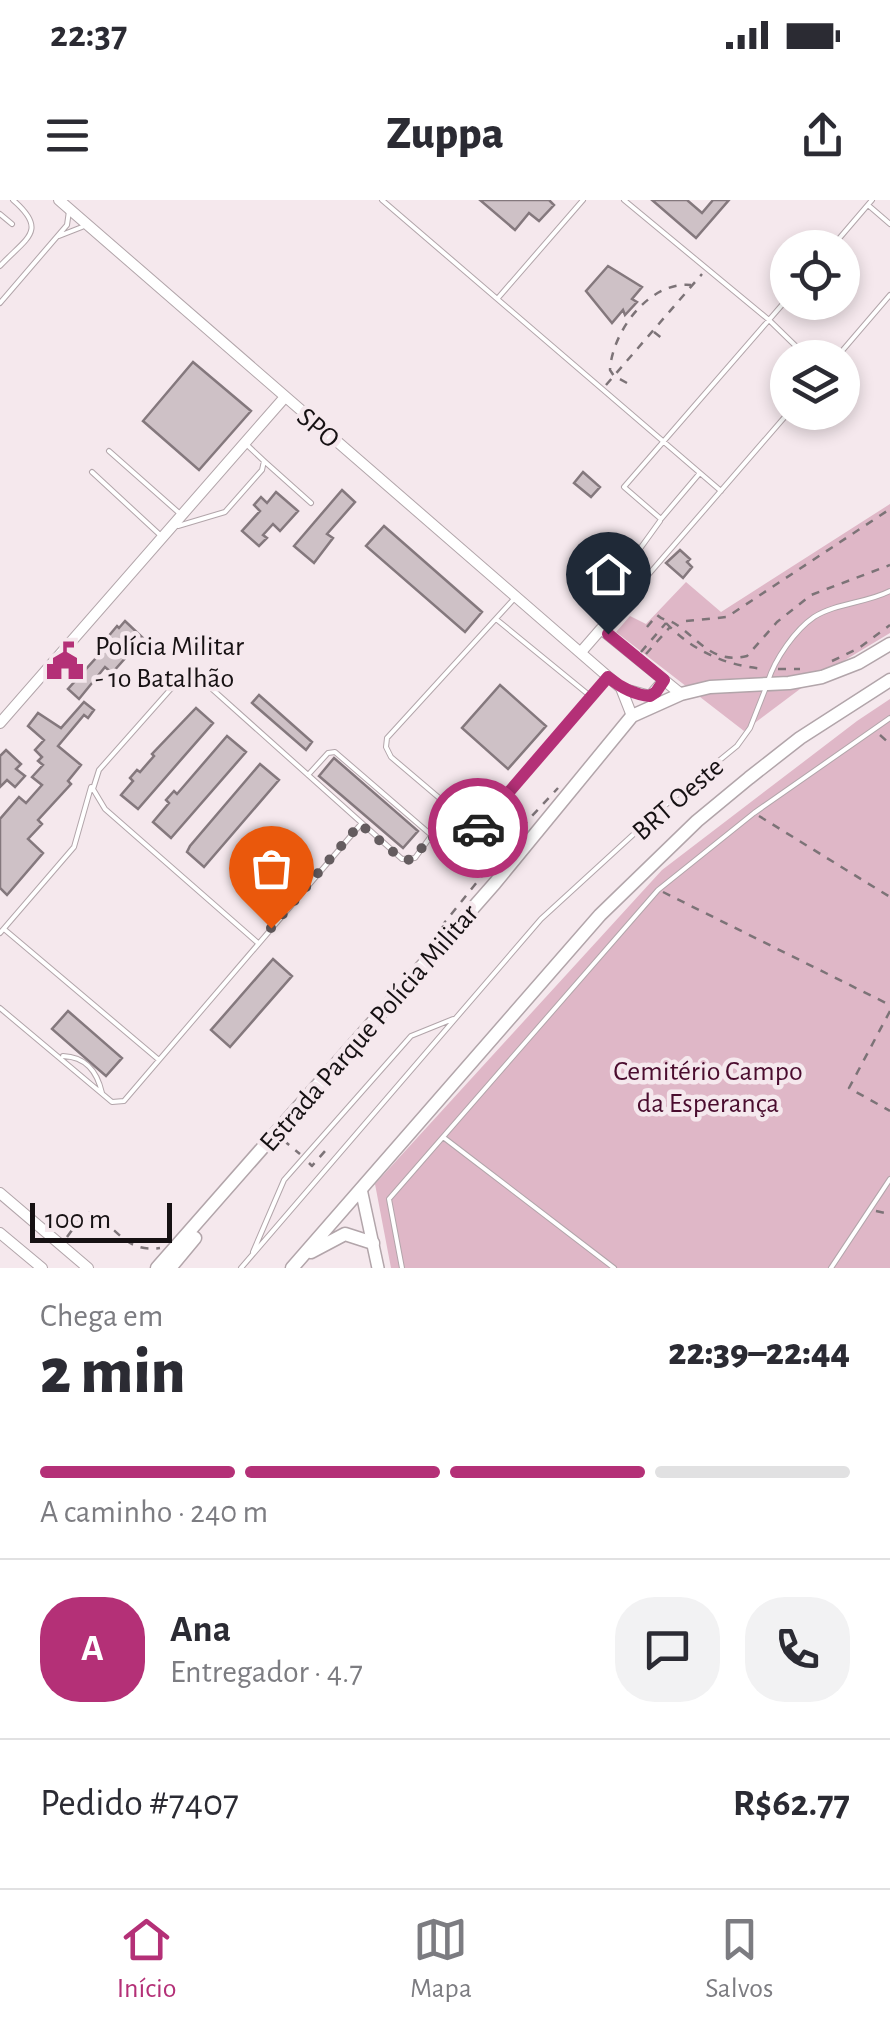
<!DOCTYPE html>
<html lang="pt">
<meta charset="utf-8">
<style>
body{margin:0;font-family:"Alegreya Sans",sans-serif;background:#f2f2f3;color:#2b2b33;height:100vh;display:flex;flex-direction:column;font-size:38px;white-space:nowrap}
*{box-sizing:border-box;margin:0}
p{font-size:32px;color:#7c7c81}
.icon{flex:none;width:55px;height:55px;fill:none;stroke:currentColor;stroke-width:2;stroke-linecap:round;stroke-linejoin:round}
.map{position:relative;height:1068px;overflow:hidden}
.drawer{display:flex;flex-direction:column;background:#fff;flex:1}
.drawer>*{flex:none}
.buttons{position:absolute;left:770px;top:30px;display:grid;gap:20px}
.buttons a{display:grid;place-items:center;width:90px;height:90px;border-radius:50%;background:#fff;box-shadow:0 5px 15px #0003;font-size:50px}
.scale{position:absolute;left:30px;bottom:25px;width:142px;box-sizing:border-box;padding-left:10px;border:5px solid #161113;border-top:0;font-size:28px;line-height:35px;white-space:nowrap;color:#161113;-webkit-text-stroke:8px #f5e8ed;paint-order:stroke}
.pin{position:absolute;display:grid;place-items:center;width:85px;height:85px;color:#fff;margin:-102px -42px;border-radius:50% 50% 50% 0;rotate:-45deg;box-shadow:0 0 10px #0007}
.pin .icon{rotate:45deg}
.courier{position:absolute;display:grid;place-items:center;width:100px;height:100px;margin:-50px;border:8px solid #b43077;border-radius:50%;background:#fff;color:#222;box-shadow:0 2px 12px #0007}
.overview em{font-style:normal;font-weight:800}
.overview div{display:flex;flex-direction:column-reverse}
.overview{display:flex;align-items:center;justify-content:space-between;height:170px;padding:0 40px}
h1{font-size:65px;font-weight:800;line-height:75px}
.bar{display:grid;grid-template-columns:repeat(4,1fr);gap:15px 10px;align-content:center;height:120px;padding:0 40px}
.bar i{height:12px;border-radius:8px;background:#e1e1e2}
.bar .active{background:#b43077}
.bar p{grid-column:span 4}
.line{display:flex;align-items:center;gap:25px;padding:0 40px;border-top:2px solid #e1e1e2}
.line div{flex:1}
.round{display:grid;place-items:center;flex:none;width:105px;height:105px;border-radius:40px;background:#f2f2f3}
.status{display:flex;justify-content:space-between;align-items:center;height:70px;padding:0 50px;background:#fff;direction:ltr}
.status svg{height:28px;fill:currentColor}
header{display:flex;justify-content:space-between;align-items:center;height:130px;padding:0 40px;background:#fff;font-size:45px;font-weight:800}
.menu{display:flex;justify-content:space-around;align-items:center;height:140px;border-top:2px solid #e1e1e2;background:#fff;font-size:28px;color:#7c7c81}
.menu a{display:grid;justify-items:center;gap:5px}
.menu .active{color:#b43077}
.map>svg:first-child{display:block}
.green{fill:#dfb7c7}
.building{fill:#cec1c6;stroke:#84787d;stroke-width:2.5}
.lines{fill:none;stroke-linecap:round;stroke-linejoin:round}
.service-casing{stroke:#b2a5aa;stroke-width:6}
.tertiary-casing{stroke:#b2a5aa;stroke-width:12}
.secondary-casing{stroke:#b2a5aa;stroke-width:14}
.primary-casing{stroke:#b2a5aa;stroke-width:15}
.path{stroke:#7c7377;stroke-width:2.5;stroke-dasharray:8 8;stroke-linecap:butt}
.service{stroke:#fff;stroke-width:4}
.tertiary{stroke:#fff;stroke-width:10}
.secondary{stroke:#fff;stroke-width:11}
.primary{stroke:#fff;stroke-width:12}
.done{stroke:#645c5f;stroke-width:10;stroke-dasharray:0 18}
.route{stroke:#b43077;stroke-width:12}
.labels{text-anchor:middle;stroke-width:9;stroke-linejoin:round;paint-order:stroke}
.street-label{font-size:28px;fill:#161113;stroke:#f5e8ed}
.poi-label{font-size:28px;fill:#161113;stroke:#f5e8ed;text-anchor:start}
.park-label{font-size:28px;fill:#4a0c2e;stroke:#f5e8ed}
</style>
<div class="status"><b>22:37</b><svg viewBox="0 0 49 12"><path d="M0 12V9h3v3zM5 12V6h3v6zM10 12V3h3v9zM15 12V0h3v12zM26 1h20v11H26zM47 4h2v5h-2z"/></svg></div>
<header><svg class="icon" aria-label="menu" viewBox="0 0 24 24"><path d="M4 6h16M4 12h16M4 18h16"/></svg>Zuppa<svg class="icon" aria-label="share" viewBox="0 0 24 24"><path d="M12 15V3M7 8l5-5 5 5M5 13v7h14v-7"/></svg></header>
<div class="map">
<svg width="890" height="1068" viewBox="0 0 890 1068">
<rect width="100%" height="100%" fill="#f5e8ed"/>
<path class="green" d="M890,304v129l-78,47 -68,51 -128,-99 14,-16 16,8 40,-42 35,30z
M890,499v569h-499l-16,-84 287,-314 195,-149z"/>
<path class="building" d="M480,0h69l5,5 -15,16 -10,-8 -14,17z
M652,0h35l15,13 11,-13h16l-33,38z
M608,66l34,21 -10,12 5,3 -12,13 -2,-5 -11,13 -26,-32z
M193,162l58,49 -52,59 -56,-49z
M583,272l17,15 -9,10 -17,-14z
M342,290l13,12 -28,32 6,4 -19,25 -20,-17z
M276,292l22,19 -18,20 -7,-7 -10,11 4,3 -8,8 -17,-15 18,-20 -6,-6 7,-8 6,6z
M384,326l98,86 -17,20 -99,-86z
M680,350l10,9 -3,3 5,5 -9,11 -17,-15z
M125,421l18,17 -31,35 -7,-6 -26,32 -11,-10 27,-30 4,-7 -2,-2 20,-24 2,2z
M500,485l46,41 -38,43 -46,-41z
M259,495l53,47 -6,8 -54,-47z
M84,502l10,8 -6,8 -4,-3 -26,31 23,19 -13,16 3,3 -33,36 4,4 -14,15 15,14 -36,42 -7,-7v-69l19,-22 7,6 16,-18 -10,-8 11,-12 -5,-4 4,-4 -7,-7 9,-10 -16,-14 10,-13 23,15z
M196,508l17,15 -75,86 -17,-14 12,-14 -3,-3 7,-8 3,2 14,-16 -2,-2z
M227,536l19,16 -75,86 -18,-16 16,-19 -3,-3 8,-9 3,3z
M6,550l15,14 -5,5 9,7 -10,11 -8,-7 -7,7v-31z
M334,558l84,73 -15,17 -84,-72z
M260,564l19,16 -75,87 -17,-15 3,-6z
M273,759l19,17 -62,71 -19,-17z
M68,811l54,47 -16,18 -54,-47z"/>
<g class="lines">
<g class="service-casing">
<path id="service" d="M382,0l339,291
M624,0l145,120 39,38
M868,5l22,19
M0,14l12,10
M59,36l23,-9
M831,48l41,-48
M0,66c26,-28 49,-35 13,-66
M498,98l85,-98
M0,103l67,-78 2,-14
M836,158l54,-63
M109,251l69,61
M264,261l47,42
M92,272l67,62
M699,274l-38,45 -37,-32 164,-189
M178,326l47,-14 37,-42 2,-9 -19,-18
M634,357l26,-36
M496,419l93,76
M604,426l185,-214
M768,481c7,-22 27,-51 46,-64 22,-14 53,-14 76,-26
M308,575l20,-22 7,-1 109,94 12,2 21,-18 129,-151
M477,630l-86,-73 -5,-10 1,-9 126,-138
M4,729l155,131
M0,733l74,-86 17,-60
M258,743l-153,-134 -12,-20 6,-19 85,-96h10l18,15 190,170 13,-1 16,-22
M0,808l112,94 12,-1 237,-277
M63,856c23,1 34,15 39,37
M443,937l171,131
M253,1052l31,-72 127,-144 42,-17
M241,1068l300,-349 130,-119 66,-54 13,-18 15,-38
M402,1068l-13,-69 269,-309 96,-77 136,-95
M831,1068l59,-89"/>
</g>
<g class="tertiary-casing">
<path id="tertiary" d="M59,0l562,488 11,28
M581,452l20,-23 80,65
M621,488l29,8 14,-16
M0,523l285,-326
M0,993l88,75
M0,1033l42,35"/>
</g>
<g class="secondary-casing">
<path id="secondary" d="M361,989l17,79"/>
</g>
<g class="primary-casing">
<path id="primary" d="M311,1052l34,-18 28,9
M157,1068l338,-385 137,-167 49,-22 29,-7 79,-4 33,-6 36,-14 32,-19
M170,1068l25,-30
M292,1068l308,-353 97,-94 52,-43 51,-40 90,-58"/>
</g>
<path class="path" d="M654,132l9,7
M627,183l-13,-7 -4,-6c2,-38 39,-89 81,-85
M606,185l96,-111
M686,421l41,-4 163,-108
M666,423c27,28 60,43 99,46
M647,427l10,-12c8,7 12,4 20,10 23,16 36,39 70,31l30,-34 34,-27 79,-30
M641,452l25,-29
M646,454l24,-27
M832,461l27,-13 31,-23
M778,469h22
M880,535l10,9
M759,616l131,81
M663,692l227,113
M441,727l77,-96 40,-43
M890,811l-41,77 41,23
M283,940l17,14
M309,963l3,3 13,-15
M876,1011l14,3
M67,1037l16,-22 6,-2c29,12 34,40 71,35"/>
<use href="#service" class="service"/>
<use href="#tertiary" class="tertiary"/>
<use href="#secondary" class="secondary"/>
<use href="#primary" class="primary"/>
</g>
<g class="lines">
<path class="done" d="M271,728l89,-104 38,32 10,4 6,-2 17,-22 13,10 10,3 24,-21"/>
<path class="route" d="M478,628l130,-151c12,10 27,18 42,19l6,-4 8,-12 -56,-46"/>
</g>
<defs>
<g id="civic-bare" transform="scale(3)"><path d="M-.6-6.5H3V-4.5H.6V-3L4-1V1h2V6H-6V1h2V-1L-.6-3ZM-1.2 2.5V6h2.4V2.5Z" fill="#b43077" stroke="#f5e8ed" stroke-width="2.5" paint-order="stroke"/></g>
</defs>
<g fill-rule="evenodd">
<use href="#civic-bare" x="65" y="461"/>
</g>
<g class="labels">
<g class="street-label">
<text transform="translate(319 227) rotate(41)" y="10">SPO</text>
<text transform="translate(677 598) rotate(-41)" y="10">BRT Oeste</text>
<text transform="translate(368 827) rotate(-49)" y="10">Estrada Parque Polícia Militar</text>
</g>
<g class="poi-label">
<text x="95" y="455">Polícia Militar<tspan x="95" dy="32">- 1o Batalhão</tspan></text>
</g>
<g class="park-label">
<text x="708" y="880">Cemitério Campo<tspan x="708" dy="32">da Esperança</tspan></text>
</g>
</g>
</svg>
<div class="buttons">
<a><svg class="icon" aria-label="locate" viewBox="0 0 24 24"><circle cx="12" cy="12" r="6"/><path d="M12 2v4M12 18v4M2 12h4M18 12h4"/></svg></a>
<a><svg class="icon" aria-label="layers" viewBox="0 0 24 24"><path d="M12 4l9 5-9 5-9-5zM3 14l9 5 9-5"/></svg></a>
</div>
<div class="scale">100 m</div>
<div class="pin" style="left:271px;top:728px;background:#ea580c"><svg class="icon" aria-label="bag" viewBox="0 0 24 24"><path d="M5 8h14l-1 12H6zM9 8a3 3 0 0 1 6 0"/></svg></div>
<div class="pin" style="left:608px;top:434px;background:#1f2937"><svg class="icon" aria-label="home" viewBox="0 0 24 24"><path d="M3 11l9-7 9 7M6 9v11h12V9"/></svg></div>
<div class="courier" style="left:478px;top:628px"><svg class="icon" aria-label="car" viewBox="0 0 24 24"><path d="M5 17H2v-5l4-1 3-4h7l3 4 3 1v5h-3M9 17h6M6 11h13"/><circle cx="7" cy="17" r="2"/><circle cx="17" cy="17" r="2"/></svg></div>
</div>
<section class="drawer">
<div class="overview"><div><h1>2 min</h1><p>Chega em</p></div><em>22:39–22:44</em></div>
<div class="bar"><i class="active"></i><i class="active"></i><i class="active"></i><i></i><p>A caminho · 240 m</p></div>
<div class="line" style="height:180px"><b class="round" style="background:#b43077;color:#fff">A</b><div><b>Ana</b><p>Entregador · 4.7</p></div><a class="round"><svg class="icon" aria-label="chat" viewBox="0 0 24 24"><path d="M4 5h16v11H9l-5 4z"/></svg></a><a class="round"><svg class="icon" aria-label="phone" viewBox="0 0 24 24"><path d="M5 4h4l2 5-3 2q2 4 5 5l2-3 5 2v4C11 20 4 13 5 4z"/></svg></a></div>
<div class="line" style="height:130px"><div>Pedido #7407</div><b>R$62.77</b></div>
</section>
<nav class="menu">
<a class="active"><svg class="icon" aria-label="home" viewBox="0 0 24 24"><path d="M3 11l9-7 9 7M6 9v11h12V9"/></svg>Início</a>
<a><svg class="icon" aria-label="map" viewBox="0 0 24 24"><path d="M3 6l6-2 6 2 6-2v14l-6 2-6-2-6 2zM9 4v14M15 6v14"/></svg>Mapa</a>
<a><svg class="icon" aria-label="saved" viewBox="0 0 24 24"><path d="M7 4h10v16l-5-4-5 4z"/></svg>Salvos</a>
</nav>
